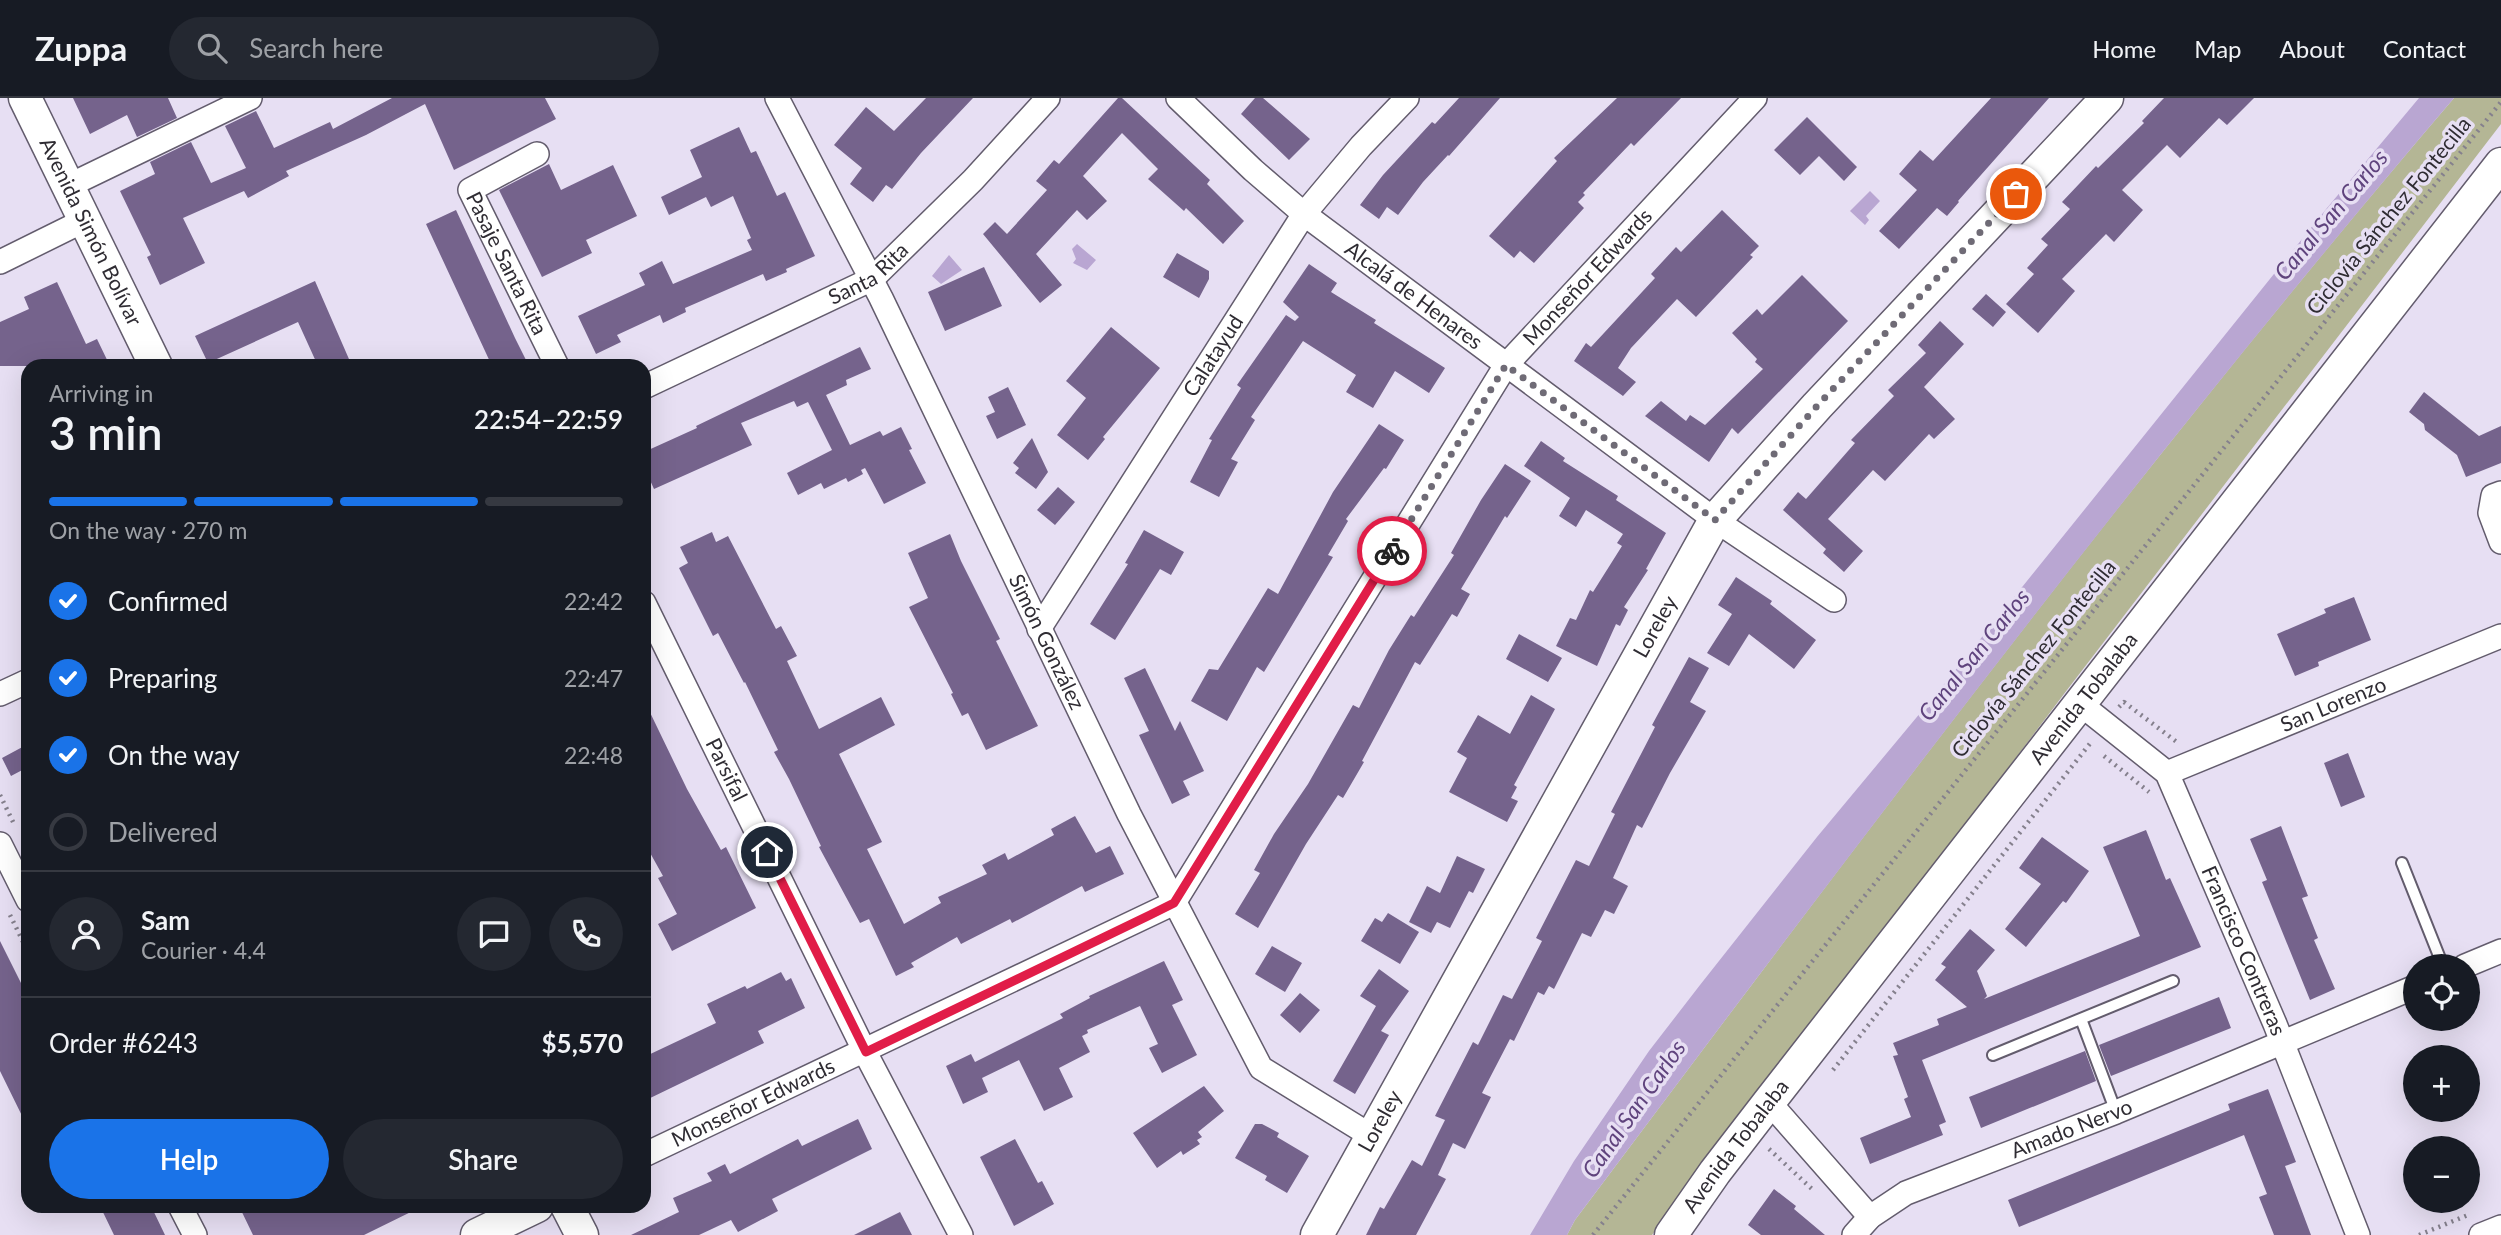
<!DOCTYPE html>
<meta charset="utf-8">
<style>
body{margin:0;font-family:Lato,sans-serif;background:#242831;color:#f1f3f6;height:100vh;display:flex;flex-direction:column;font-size:26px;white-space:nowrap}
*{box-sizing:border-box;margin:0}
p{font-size:23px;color:#9ea1a6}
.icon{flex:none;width:38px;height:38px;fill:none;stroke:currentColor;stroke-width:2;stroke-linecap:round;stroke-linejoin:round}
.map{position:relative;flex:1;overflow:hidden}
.sheet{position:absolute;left:21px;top:261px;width:630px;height:854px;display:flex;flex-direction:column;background:#171b24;border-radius:21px;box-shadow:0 7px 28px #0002}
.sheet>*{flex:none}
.controls{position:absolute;left:2403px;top:856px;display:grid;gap:14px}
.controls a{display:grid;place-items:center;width:77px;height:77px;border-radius:50%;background:#171b24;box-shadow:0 7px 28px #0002;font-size:35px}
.pin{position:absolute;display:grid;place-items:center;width:60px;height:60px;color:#fff;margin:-30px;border:4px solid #fff;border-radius:50%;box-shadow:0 2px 7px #0007}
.courier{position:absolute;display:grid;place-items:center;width:70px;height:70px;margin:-35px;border:5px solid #e11d48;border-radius:50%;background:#fff;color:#222;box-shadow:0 2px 9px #0007}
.summary em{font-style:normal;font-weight:600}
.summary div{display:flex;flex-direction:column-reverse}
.summary{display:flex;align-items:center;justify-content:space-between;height:119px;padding:0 28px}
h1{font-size:46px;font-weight:600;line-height:52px}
.bar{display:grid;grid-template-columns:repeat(4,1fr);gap:10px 7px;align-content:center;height:84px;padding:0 28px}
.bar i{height:9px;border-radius:5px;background:#363941}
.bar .on{background:#1a73e8}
.bar p{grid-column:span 4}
.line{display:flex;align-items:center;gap:18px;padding:0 28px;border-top:2px solid #363941}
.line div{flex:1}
.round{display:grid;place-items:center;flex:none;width:74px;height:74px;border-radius:37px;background:#242831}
ol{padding:0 28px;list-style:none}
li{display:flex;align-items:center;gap:21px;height:77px}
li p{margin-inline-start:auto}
li .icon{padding:7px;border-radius:50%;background:#1a73e8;color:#fff;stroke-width:4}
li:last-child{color:#9ea1a6}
li i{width:38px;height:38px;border:4px solid #363941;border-radius:50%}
.action{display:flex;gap:14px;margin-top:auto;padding:14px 28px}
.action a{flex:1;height:80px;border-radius:42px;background:#1a73e8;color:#fff;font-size:28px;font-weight:600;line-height:80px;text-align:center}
.action a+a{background:#242831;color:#f1f3f6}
header{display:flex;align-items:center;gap:42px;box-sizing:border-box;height:98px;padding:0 35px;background:#171b24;border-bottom:2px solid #363941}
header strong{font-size:33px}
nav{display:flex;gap:38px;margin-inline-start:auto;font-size:24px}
.search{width:490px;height:63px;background:#242831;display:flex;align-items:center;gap:18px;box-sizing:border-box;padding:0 24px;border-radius:38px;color:#9ea1a6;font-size:26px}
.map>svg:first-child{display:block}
.green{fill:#b4b695}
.water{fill:#b9a6d2}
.building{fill:#75638c}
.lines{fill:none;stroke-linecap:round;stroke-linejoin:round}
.lane-casing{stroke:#635c6d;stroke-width:14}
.street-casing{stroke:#635c6d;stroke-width:26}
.secondary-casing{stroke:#635c6d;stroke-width:35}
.path{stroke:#85808d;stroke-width:4.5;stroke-dasharray:2 5;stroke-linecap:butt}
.lane{stroke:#fff;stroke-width:10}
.street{stroke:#fff;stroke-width:23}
.secondary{stroke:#fff;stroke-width:32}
.done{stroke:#6f6b76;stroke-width:7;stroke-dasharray:0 12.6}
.route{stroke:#e11d48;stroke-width:9}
.labels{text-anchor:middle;stroke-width:7;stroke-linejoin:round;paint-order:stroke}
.street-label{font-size:21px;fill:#2f2c33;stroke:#e7dff3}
.water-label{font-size:23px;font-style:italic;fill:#5f437d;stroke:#e7dff3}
</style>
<header>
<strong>Zuppa</strong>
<div class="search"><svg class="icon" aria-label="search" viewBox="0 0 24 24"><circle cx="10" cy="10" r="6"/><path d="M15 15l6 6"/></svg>Search here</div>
<nav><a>Home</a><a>Map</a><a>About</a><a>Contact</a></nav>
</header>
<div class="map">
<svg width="2501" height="1137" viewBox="0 0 2501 1137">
<rect width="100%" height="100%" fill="#e7dff3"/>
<path class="green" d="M2454,0h47v26l-434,566 -291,385 -80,98 -44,62h-85l8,-15c285,-380 570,-761 879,-1122z"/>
<path class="water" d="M2419,0h35c-308,361 -594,742 -879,1122l-8,15h-37l44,-74 75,-110 51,-66 117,-148 124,-149 386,-480z
M1870,93l10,10 -14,15 3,4 -4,5 -15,-14z
M1077,146l19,16 -9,10 -14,-7 3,-4 -4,-10z
M949,157l13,15 -21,14 -9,-8z"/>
<path class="building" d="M73,0h95l9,20 -40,19 -10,-22 -37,19z
M392,0h153l11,21 -102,51 -29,-66 -59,31 -80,36 3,5 -41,22 -4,-7 -61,27 22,45 -45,22 -13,-28 4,-2 -31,-64 35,-17 -5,-12 41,-20 20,41 35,-15 -21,-42 31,-15 18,37 56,-26 3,7z
M926,0h47l-52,55 -29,36 -6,-4 -13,17 -23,-18 12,-16 -28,-23 32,-38 28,24z
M1118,0h4l88,82 -3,4 37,37 -21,23 -37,-36 -2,3 -36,-32 10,-10 -36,-36 -39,43 24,25 -20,19 -10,-10 -41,44 26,31 -22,18 -57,-69 12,-12 12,12 40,-44 -11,-9 18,-21 5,4z
M1255,0h8l47,41 -21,21 -48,-46z
M1459,0h41l-51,58 -1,-1 -25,27 -25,33 -11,-8 -8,12 -19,-14 23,-30 49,-53 3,2z
M1617,0h64l-47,48 -3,-3 -48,50 2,2 -7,7 6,6 -50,55 -14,-12 -6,7 -25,-22 68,-75 -3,-3z
M1991,0h58l-91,103 1,1 -12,14 -10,-8 -38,41 -20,-18 38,-41 -18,-16 21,-24 13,11z
M2164,0h90l-27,27 -8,-7 -39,40 -13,-13 -45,45 21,20 -29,32 -8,-8 -44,45 13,12 -37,42 -32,-29 28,-30 -7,-6 21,-23 -7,-6 29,-30 -8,-7 34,-36 2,2 46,-45 -2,-2z
M1807,19l50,50 -13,14 -25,-25 -19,19 -26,-25z
M739,29l12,26 5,-2 21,45 8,-4 30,64 -29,13 1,3 -21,9 -3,-7 -78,34 1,4 -23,11 -3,-8 -43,20 4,7 -25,12 -18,-38 67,-31 -6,-12 23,-12 11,23 79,-34 -5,-10 4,-2 -18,-42 -22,11 -5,-10 -37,18 -8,-18 41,-20 -12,-27z
M549,66l12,26 52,-25 24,51 -51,24 6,13 -50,24 -43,-87z
M456,112l59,128 14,28h-37l-66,-142z
M1722,112l37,36 -9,9 3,2 -57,60 -19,-18 -46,49 -13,20 18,14 -13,14 -49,-35 12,-18 5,4 64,-69 -4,-4 25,-27 5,5z
M1177,155l32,18v8l-10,19 -36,-21z
M1309,166l28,19 -6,9 45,28 -2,3 71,45 -16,25 -34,-22 -22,37 -27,-16 10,-17 -53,-34 -52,76 4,3 -24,39 7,3 -19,35 -29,-15 22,-42 -3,-1 32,-51 -4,-3 49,-70 9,6 4,-4 -16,-15z
M984,169l18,39 -57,25 -17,-39z
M1802,177l46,46 -110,113 -6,-6 -23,34 -64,-46 16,-15 25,20 4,-6 15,10 58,-56 -8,-7 2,-3 -25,-26 25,-24 5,6z
M315,183l37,85h-34l-20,-44 -90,41 -13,-27z
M57,184l29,62 11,-5 13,27h-110v-44l29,-13 -5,-12z
M1986,196l20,18 -13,15 -21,-18z
M1940,223l24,23 -40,43 31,32 -21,20 -5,-5 -44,47 -12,-11 -45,49 35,32 -19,21 -21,-19 3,-4 -43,-39 15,-18 8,7 49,-56 -4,-3 43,-44 -6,-6 38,-37 -8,-8z
M1111,229l49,41 -57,69 2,2 -17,21 -31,-25 29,-37 -20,-17z
M860,249l11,22 -25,11 1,5 -21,10 24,50 30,-14 3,5 18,-9 11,22 -3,1 17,33 -42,21 -19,-36 -4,2 2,4 -15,8 -2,-4 -22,11 -3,-6 -23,12 -11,-22 45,-23 -24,-48 -11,5 -3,-6 -53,22 11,22 -98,44 -10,-22v-15l53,-24 -1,-2z
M1008,289l18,38 -29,14 -11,-23 9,-4 -7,-15z
M2424,294l55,44 22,-10v37l-35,14 -9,-22 -32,-25 -1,-6 -15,-12z
M1379,326l25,16 -18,29 -2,-1 -38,51 2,2 -20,34 5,2 -69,115 -7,-5 -30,54 -36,-20 18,-32 9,1 50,-82 10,6 55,-102z
M1032,340l16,34 -12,17 -21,-16 4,-5 -6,-5z
M1541,343l24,17 -2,3 55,35 -2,4 50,33 -20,36 2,1 -24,37 4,3 -8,16 -4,-2 -19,42 -41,-20 14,-28 6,2 14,-30 3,2 29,-46 -5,-3 6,-9 -37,-24 -10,17 -17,-11 11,-18 -46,-32z
M1505,366l26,17 -24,37 -2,-2 -44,73 9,5 -13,23 -5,-3 -32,51 -5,-3 -53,99 2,1 -21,36 -5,-3 -32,49 -48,84 -23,-14 25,-41 -6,-3 20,-36 34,-50 45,-79 6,3 30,-58 22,-35 3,2 40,-62 -3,-2 30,-53z
M1058,389l17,15 -20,23 -18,-15z
M1144,432l40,22 -13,23 -11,-6 -45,71 -25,-16 38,-60 -3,-1z
M712,434l4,10 12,-6 48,93 5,-3 16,30 -10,5 32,68 62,-32 14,28 -56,29 43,88 -15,7 37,75 37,-21 -3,-6 49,-23 -5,-9 23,-12 3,7 46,-25 -3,-6 24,-13 21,37 14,-7 14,28 -39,18 -3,-6 -70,37 -2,-4 -49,25 -4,-7 -46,26 3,4 -18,9 -27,-57 -9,4 -41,-76 2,-1 -32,-67 -15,-27 4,-2 -33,-68 -1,1 -26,-50 -5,3 -34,-68 9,-5 -8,-16z
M950,436l11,27 39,78 -4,2 42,85 -52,24 -18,-37 -6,3 -11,-22 2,-1 -44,-86 19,-9 -20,-45z
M1736,479l36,24 -2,3 46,36 -22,29 -45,-35 -20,32 -22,-13 25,-39 -14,-9z
M2354,499l17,43 -53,22 1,4 -24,10 -18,-42 49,-21 -2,-4z
M1519,536l43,24 -14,24 -42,-23z
M1689,559l20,11 -19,34 16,9 -36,62 -28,55 -5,-3 -24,53 15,8 -14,28 -9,-4 -14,27 -9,-4 -28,56 -5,-3 -5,9 -6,-3 -24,49 -4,-2 -28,54 9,4 -26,52 -12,-6 -15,32 8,4 -30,56h-50l14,-28 4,2 28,-49 10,6 23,-46 -10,-4 38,-74 5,3 25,-50 9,4 30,-58 -6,-3 40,-78 13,6 26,-52 -4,-2 44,-85 -3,-2z
M1145,570l30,63 5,-10 24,50 -21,10 7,14 -18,9 -33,-69 10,-4 -25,-53z
M1531,597l24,14 -41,76 3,2 -6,11 7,3 -11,21 -58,-30 18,-34 -10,-6 21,-37 32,19z
M644,602l43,89 34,61 5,-3 30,61 -84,43 -14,-27 19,-10 -19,-36 5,-2 -19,-34z
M28,646v23l-17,9 -9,-18z
M2348,655l17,44 -24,10 -17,-44z
M2281,728l27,70 -6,2 16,40 -4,2 21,49 -25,11 -48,-118 5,-2 -17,-41z
M2146,732l20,50 4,-2 31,69 -279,113 24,62 -7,3 4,10 -73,29 -10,-26 51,-21 -7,-18 4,-2 -15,-41 5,-1 -5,-12 46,-18 -2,-6 30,-12 -32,-27 11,-13 -5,-3 29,-35 25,21 -18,21 10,25 -3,3 156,-63 -37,-89z
M2042,739l47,34 -23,32 -3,-2 -37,46 -21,-18 36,-45 -22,-16z
M1457,758l28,13 -12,24 -4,-2 -19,37 -13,-6 -6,11 -22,-11 18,-36 13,7z
M1388,815l31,19 -19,32 -39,-23 14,-23 7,4z
M0,843l28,56v131l-28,-57z
M1272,848l30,17 -17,29 -30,-18z
M1164,863l19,39 -11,5 25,50 -35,18 -13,-25 9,-4 -18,-38 -53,24 1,3 -6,3 8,16 -31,16 14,29 -29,14 -25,-51 -37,18 6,14 -25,12 -17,-38 25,-12 4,8 88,-44 -3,-4 30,-16 -1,-2z
M1379,871l30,22 -28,40 8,4 -34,59 -22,-13 43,-75 -16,-10z
M781,874l5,9 5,-3 14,30 -47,23 6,12 -120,58v-44l72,-34 -9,-19 38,-18 2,3z
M1300,895l20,17 -20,23 -20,-18z
M2219,899l12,31 -120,48 -12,-31z
M2085,953l11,30 -115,47 -12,-31z
M1204,988l20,25 -26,21 4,5 -5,3 3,4 -17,11 -2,-4 -24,17 -24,-35z
M2268,991l28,73 -11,4 26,69h-37l-15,-38 8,-3 -23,-59 -225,92 -11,-27 222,-90 -2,-6z
M858,1021l14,30 -100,50 6,12 -40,21 -7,-12 -32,15h-68l48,-23 -6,-14 39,-17 -5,-8 18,-9 5,10 68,-35 4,7z
M1255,1026h7l17,9 -2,4 32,19 -22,37 -22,-13 2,-4 -32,-18z
M1015,1041l23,44 4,-2 12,23 -40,22 -34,-69z
M1774,1091l22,17 -2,3 31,26h-64l-13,-10z
M100,1108h51l14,29h-51z
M239,1108h184l-59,29h-111z
M900,1114l12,23h-58z"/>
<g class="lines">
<g class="lane-casing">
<path id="lane" d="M2402,765l41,103
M2081,921l35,93
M1993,957l180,-74"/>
</g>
<g class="street-casing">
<g id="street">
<path id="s1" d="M777,0l104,200 248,516 132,254 112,69"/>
<path id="s2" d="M1178,0l75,72 51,44 411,306 119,80"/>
<path id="s3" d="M537,56l-67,36 87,176"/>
<path d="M68,88l182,-88"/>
<path d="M0,164l85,-42"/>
<path id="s4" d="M644,289l228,-108 101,-99 75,-82"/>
<path d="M2501,395l-8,3 -3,17 11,29"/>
<path id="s5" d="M644,505l221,449 96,183"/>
<path id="s6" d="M1039,531l265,-415 57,-68 46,-48"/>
<path d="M0,596l28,-13"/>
<path id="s7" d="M2079,605l88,70 108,251 83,211"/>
<path id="s8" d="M2167,675l334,-137"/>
<path d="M0,746l28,56"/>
<path d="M2465,868l36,-15"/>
<path d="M1769,1004l101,115"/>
<path id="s9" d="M644,1057l530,-252 332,-538 249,-267"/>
<path d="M180,1108l15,29"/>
<path id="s10" d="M1854,1137l16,-18 36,-24 210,-81 299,-125"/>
<path d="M2481,1137l20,-8"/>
</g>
</g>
<g class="secondary-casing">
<g id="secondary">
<path id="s11" d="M25,0l131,268"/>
<path d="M567,1108l15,29"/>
<path d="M477,1137l60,-29"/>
<path id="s12" d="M1317,1137l398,-715 102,-114 290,-308"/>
<path id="s13" d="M1671,1137l44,-63 54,-70 732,-938"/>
</g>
</g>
<path class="path" d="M2119,609l5,-5 54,41
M2104,658l45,36
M0,697l15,31
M10,817l18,37
M1833,972l259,-329
M1769,1051l43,40
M1593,1137l908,-1133
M2419,1137l49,-20"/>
<use href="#lane" class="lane"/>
<use href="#street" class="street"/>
<use href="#secondary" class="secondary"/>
</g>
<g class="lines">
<path class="done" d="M1392,453l114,-186 209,155 102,-114 199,-212"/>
<path class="route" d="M767,754l99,200 284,-137 24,-12 218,-352"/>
</g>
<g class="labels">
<g class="street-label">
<text transform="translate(2389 118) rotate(-51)" y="7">Ciclovía Sánchez Fontecilla</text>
<text dy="7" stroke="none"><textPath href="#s11" startOffset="149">Avenida Simón Bolívar</textPath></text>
<text dy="7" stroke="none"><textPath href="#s3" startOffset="158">Pasaje Santa Rita</textPath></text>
<text dy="7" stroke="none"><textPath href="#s4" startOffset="252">Santa Rita</textPath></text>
<text dy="7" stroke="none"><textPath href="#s9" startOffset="1339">Monseñor Edwards</textPath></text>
<text dy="7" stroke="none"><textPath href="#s2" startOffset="308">Alcalá de Henares</textPath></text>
<text dy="7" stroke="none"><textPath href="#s6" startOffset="324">Calatayud</textPath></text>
<text dy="7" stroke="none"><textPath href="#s12" startOffset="696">Loreley</textPath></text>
<text dy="7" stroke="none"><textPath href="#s1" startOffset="607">Simón González</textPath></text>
<text transform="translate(2034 561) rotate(-51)" y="7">Ciclovía Sánchez Fontecilla</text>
<text dy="7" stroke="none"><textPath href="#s13" startOffset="677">Avenida Tobalaba</textPath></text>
<text dy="7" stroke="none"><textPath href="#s8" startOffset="180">San Lorenzo</textPath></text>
<text dy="7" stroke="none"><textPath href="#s5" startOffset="186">Parsifal</textPath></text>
<text dy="7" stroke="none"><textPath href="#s7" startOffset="306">Francisco Contreras</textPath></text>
<text dy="7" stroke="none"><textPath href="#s9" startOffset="121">Monseñor Edwards</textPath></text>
<text dy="7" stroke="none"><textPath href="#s12" startOffset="130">Loreley</textPath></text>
<text dy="7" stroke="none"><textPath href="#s10" startOffset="245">Amado Nervo</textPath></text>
<text dy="7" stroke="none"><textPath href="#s13" startOffset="110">Avenida Tobalaba</textPath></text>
</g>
<g class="water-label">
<text transform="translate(2331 117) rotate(-50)" y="8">Canal San Carlos</text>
<text transform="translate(1974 557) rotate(-51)" y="8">Canal San Carlos</text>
<text transform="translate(1634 1011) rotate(-55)" y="8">Canal San Carlos</text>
</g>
</g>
</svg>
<div class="controls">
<a><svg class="icon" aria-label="locate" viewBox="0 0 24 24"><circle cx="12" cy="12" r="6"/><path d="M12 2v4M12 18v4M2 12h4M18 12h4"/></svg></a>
<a>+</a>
<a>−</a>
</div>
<div class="pin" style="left:2016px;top:96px;background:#ea580c"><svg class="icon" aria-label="bag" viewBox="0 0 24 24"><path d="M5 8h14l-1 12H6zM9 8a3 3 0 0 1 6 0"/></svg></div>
<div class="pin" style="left:767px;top:754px;background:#1f2937"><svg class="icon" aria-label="home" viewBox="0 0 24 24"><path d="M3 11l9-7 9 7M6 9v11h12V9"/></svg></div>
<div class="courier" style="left:1392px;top:453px"><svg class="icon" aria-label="bike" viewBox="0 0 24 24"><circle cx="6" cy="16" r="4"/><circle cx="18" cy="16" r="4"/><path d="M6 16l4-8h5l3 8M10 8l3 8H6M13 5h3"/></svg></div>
<section class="sheet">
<div class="summary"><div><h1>3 min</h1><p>Arriving in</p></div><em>22:54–22:59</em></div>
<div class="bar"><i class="on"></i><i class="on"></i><i class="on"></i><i></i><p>On the way · 270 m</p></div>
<ol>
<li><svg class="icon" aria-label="check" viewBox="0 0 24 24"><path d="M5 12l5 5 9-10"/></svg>Confirmed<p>22:42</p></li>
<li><svg class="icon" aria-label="check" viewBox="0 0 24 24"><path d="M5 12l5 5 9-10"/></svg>Preparing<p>22:47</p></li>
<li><svg class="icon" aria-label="check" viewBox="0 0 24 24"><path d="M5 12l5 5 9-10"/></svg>On the way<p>22:48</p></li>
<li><i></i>Delivered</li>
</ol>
<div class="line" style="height:126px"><a class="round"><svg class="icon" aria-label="person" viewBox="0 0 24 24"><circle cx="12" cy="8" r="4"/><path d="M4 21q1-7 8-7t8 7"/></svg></a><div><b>Sam</b><p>Courier · 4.4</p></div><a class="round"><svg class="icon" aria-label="chat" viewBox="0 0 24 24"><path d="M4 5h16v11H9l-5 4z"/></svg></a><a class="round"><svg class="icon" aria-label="phone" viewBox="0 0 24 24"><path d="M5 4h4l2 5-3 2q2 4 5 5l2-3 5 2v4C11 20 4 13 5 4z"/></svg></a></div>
<div class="line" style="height:91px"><div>Order #6243</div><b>$5,570</b></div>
<div class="action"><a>Help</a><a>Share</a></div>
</section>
</div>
